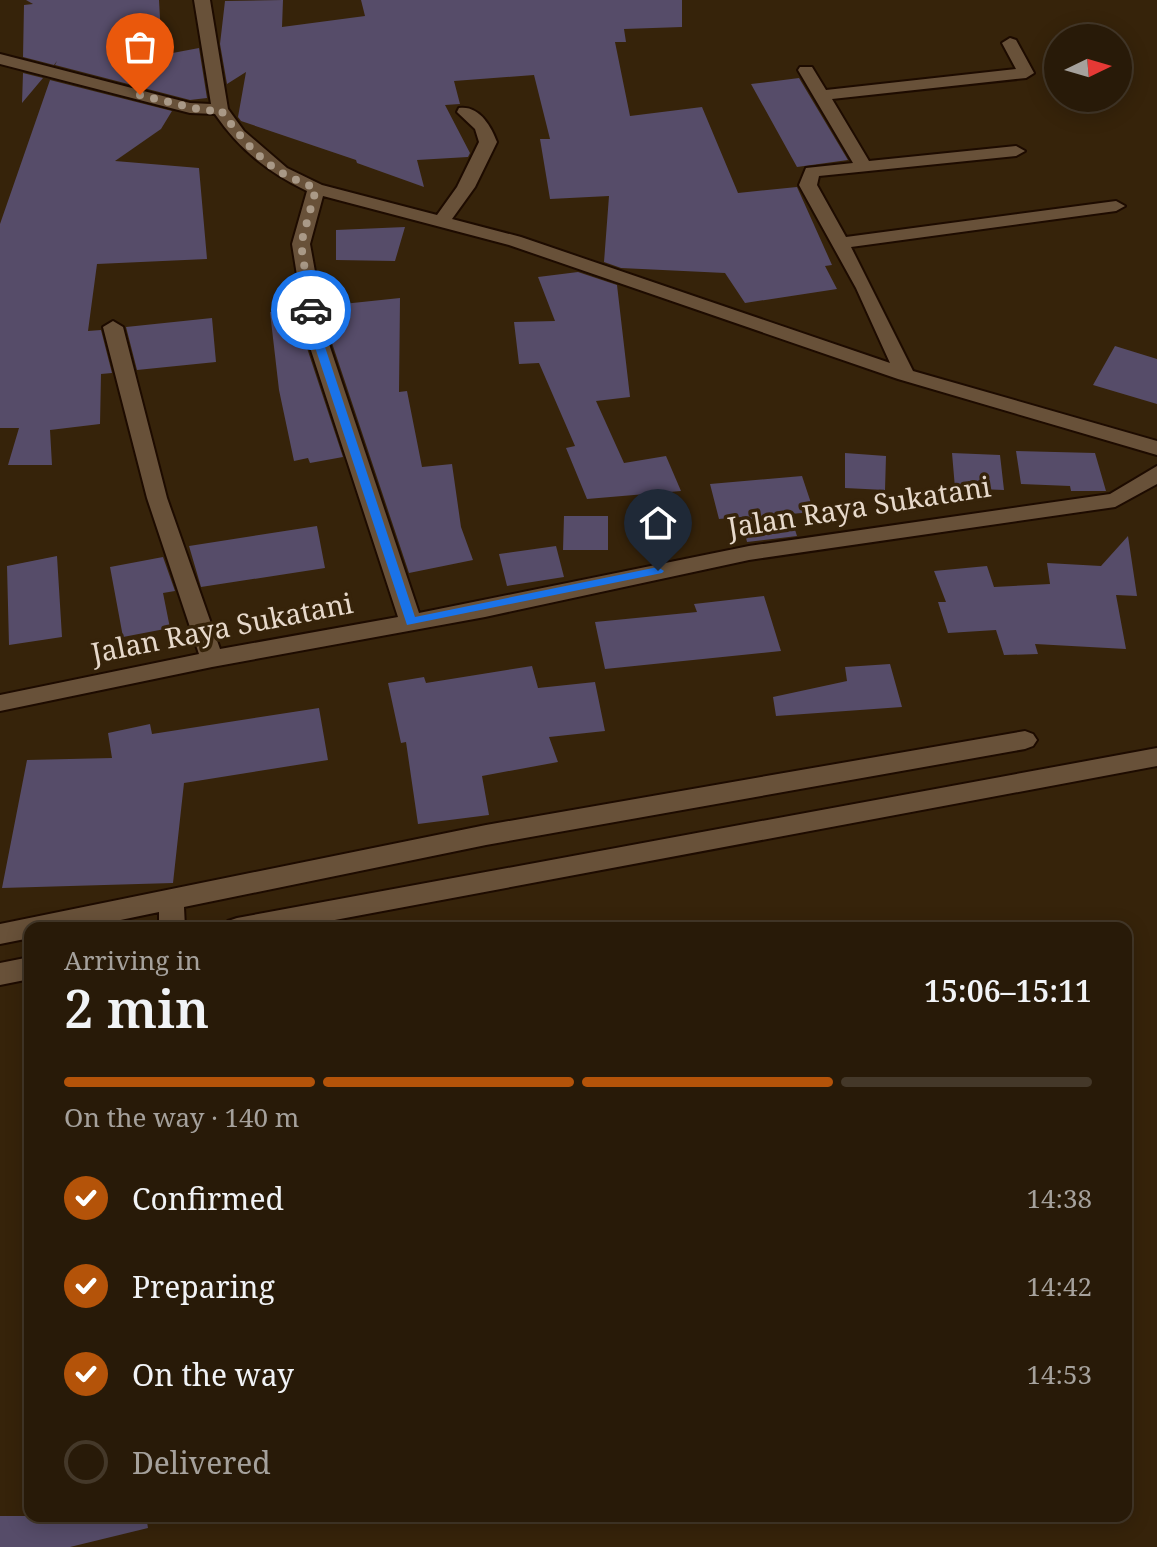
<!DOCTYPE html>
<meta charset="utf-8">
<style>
body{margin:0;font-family:"Noto Serif",serif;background:#342716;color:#f1f3f6;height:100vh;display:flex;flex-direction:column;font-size:30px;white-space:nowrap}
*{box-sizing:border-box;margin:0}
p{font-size:26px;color:#a5a19c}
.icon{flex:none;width:44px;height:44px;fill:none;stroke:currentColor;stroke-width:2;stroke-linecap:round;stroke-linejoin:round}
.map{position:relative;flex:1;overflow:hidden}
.drawer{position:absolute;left:24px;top:922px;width:1108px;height:600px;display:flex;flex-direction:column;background:#281a08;border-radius:16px;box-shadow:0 4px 20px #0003,0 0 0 2px #443829}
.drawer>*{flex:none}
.needle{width:52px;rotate:85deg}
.fabs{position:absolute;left:1044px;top:24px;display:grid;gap:16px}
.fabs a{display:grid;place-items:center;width:88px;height:88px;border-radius:50%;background:#281a08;box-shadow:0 4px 20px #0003,0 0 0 2px #443829;font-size:40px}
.pin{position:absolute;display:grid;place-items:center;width:68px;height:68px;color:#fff;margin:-82px -34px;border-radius:50% 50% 50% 0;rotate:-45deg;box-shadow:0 0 8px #0007}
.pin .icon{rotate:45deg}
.courier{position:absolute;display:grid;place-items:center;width:80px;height:80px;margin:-40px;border:6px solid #1a73e8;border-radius:50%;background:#fff;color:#222;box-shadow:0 2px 10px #0007}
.headline em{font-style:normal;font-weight:600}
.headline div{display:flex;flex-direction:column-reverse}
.headline{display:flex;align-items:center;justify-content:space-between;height:136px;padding:0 40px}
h1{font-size:52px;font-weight:600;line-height:60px}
.bar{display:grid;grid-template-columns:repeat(4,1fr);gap:12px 8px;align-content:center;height:96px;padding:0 40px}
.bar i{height:10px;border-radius:6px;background:#443829}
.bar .active{background:#b45309}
.bar p{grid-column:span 4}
ol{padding:0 40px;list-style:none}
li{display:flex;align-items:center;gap:24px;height:88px}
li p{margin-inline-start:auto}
li .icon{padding:8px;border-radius:50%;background:#b45309;color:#fff;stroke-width:4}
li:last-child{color:#a5a19c}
li i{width:44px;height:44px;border:4px solid #443829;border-radius:50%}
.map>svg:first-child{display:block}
.building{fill:#564c69}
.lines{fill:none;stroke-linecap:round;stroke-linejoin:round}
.minor-casing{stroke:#1d0b00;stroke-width:4}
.minor{fill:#685139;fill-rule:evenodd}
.route{fill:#1a73e8}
.done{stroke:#a99987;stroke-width:8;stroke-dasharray:0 14.4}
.labels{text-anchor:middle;stroke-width:7;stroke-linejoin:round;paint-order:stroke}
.street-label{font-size:28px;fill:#e7d9cb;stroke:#36230a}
</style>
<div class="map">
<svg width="1157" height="1547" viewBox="0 0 1157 1547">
<rect width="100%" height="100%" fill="#36230a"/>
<path class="building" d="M26,0h133l3,55 37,-7 8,50 -17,2 -135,-35 2,-4 -3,4 -31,-8 1,-52 9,-1z
M283,0l-1,27 83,-11 -4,-16h321v27l-58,2 2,13h-11l15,74 72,-9 36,86 59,-6 35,78 -7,1 12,23 -92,14 -20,-30 -104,-5 -17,-6 5,-66 -59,3 -10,-60h10l-16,-64 -80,6 6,23 -15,1 25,48 -2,4 -51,3 7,27 -67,-24 -1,-3 -115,-39 -3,-4 8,-45 -19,12 -7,-40 5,-43z
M23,73l20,5 -21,25z
M799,78l49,82 -51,7 -46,-83z
M50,80l122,31 -11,18 -46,32 84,7 8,91 -110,5 -9,67 13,-1 11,43 -11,1 -1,50 -50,6 2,35h-44l11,-37h-19v-204z
M405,227l-10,34 -59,-1v-30z
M578,272l39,13 13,112 -34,4 28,62 42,-7 15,35 -94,8 -21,-51 9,-2 -36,-83 -20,1 -5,-42 41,-1 -17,-44z
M400,298l-1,94 8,-1 15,76 30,-3 9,63 12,33 -64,13 -79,-236 -6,-31z
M299,309l5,30 39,118 -33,6 -2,-5 -14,3 -15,-71 -9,-78z
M212,318l4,44 -79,8 -11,-43z
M1115,346l42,13v45l-64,-19z
M1016,451l79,2 11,38h-35l-1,-5 -49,-2z
M845,453l41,3 -1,34 -40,-2z
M952,453l48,2 4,35 -49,-2z
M802,476l12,36 -24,2 7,22 -50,6 -6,-25 -22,2 -9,-35z
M564,516h44v34h-45z
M317,526l8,42 -124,19 -12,-41z
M1128,536l9,60 -21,-1 10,54 -91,-5 3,10 -34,1 -8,-25 -48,3 -10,-31h8l-12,-31 53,-5 7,21 56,-3 -3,-21 54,3z
M556,546l8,31 -57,9 -8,-32z
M57,556l5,81 -53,8 -2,-79z
M163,557l12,34 -12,2 7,35 -47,9 -13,-70z
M764,596l17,55 -176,18 -10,-47 102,-10 -3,-8z
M890,664l12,43 -126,9 -3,-19 74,-16 -2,-14z
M532,666l6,22 57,-6 10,49 -56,6 9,25 -76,14 7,39 -71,9 -12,-82 -5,1 -13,-60 36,-6 2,6z
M319,708l9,52 -144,23 -11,100 -171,5 25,-128 85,-2 -4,-25 42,-9 2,10z
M0,1516h146l2,12 -78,19h-70z"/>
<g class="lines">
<g class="minor-casing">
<path id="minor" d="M194,0h16l18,109 16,22 43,37 35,17 115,30 20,-28 22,-45 -4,-13 -18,-17 2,-4c20,-3 32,18 38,34l-22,45 -23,32 69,18 369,126 -34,-75 -57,-103 7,-17 47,-5 -55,-93 2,-3h12l14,23 190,-21 -14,-26 8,-5 6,2 18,33 -8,5 -194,21 37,62 147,-15 9,5 -9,5 -197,20 -2,9 29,52 270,-36 9,5 -9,5 -265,36 62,124 244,70v14l-259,-76 -389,-134 -186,-49 -13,48 17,94 92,275 330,-67 361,-52 47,-28v18l-42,23 -366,53 -264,57 -273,50 -212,44v-16l199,-41 -52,-156 -44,-171 10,-6 10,6 44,171 53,151 178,-32 -91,-279 -15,-94 15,-53c-39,-19 -67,-41 -92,-77l-25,-1 -190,-49v-10l190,49 21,1z
M1025,731l8,3 4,6 -4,6 -8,3 -539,96 -302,62 1,21h-26v-16l-77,16h-52v10l-30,6v-20l486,-99z
M1157,748v18l-865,162h-68l4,-7 9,-3z
M30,957v22l-30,6v-22z"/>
</g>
<use href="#minor" class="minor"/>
</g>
<path class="route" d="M311,306l6,4 5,28 93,279 243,-50 6,4 -2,2 -255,52 -95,-287 -6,-28z"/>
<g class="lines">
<path class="done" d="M140,95l66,16 14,-2c17,24 36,48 62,64 11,6 23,10 34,16l-15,55 10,66"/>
</g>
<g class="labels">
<g class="street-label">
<text transform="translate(859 507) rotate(-9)" y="10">Jalan Raya Sukatani</text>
<text transform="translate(222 628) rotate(-11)" y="10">Jalan Raya Sukatani</text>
</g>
</g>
</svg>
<div class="fabs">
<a><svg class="needle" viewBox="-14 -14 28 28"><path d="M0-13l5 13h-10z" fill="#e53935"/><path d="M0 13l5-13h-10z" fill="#a5a19c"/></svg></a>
</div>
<div class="pin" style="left:140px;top:95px;background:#ea580c"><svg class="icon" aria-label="bag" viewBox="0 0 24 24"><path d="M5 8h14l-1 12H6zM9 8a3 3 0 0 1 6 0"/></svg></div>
<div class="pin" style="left:658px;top:571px;background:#1f2937"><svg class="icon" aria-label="home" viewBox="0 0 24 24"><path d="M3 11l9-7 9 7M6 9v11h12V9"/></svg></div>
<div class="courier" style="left:311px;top:310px"><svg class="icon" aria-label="car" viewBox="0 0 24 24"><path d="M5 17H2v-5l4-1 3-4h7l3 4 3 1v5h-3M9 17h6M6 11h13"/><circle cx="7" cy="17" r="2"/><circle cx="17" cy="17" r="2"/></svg></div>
<section class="drawer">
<div class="headline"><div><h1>2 min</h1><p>Arriving in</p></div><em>15:06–15:11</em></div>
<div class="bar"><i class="active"></i><i class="active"></i><i class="active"></i><i></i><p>On the way · 140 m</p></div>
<ol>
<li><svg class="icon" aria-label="check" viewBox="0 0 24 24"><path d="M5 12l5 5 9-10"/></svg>Confirmed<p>14:38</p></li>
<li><svg class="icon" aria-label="check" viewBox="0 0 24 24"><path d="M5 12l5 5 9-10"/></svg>Preparing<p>14:42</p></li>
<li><svg class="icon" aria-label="check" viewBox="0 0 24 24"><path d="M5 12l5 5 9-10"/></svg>On the way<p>14:53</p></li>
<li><i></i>Delivered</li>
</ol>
</section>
</div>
